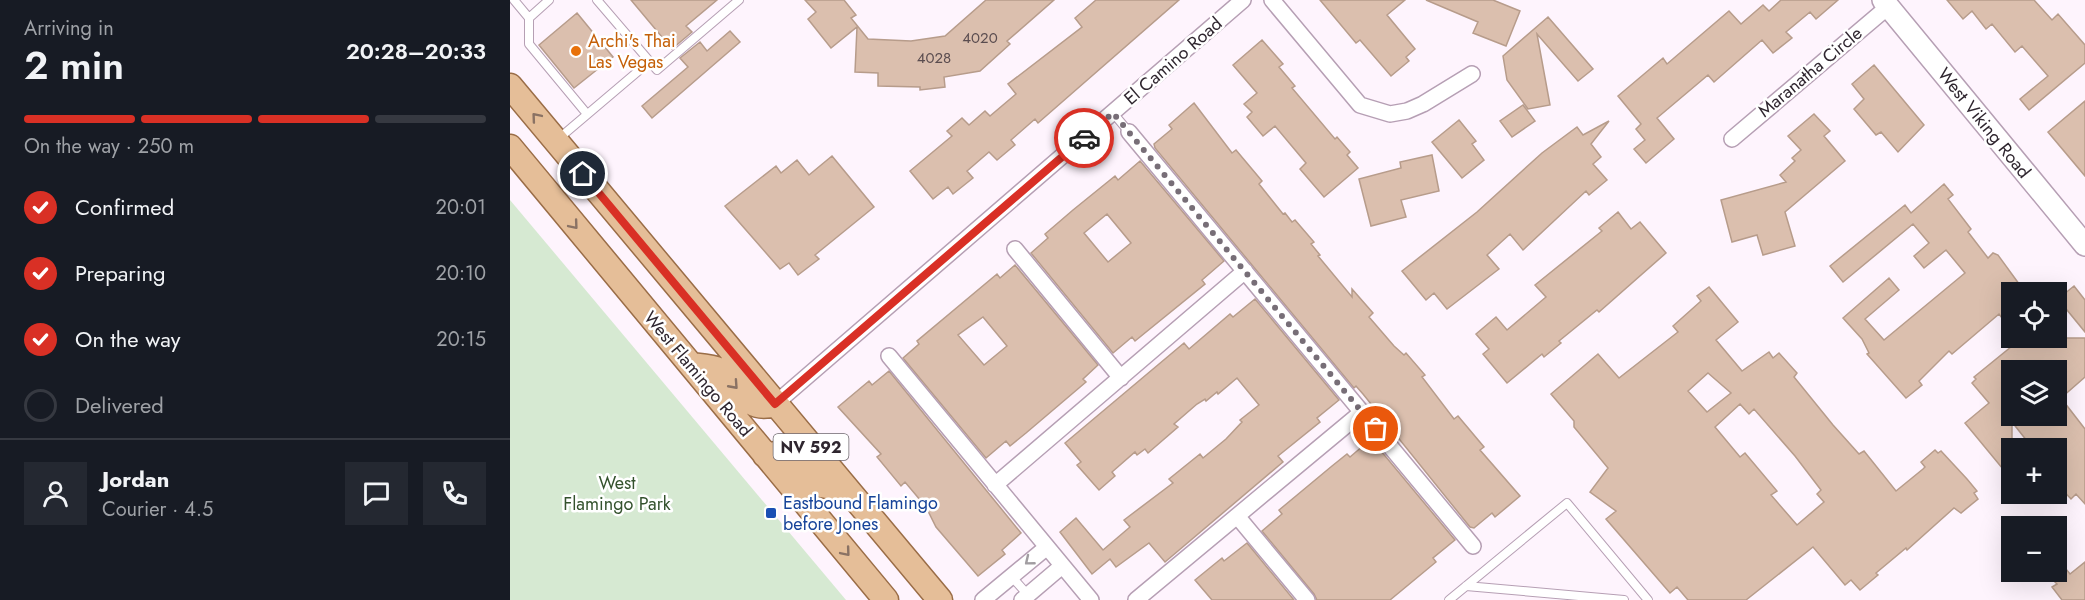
<!DOCTYPE html>
<meta charset="utf-8">
<style>
body{margin:0;font-family:Jost,sans-serif;background:#242831;color:#f1f3f6;height:100vh;display:flex;flex-direction:column;font-size:22px;white-space:nowrap}
*{box-sizing:border-box;margin:0}
p{font-size:20px;color:#9ea1a6}
.icon{flex:none;width:33px;height:33px;fill:none;stroke:currentColor;stroke-width:2;stroke-linecap:round;stroke-linejoin:round}
.map{position:relative;flex:1;overflow:hidden}
.sheet{display:flex;flex-direction:column;background:#171b24;width:510px}
.sheet>*{flex:none}
.buttons{position:absolute;left:1491px;top:282px;display:grid;gap:12px}
.buttons a{display:grid;place-items:center;width:66px;height:66px;border-radius:0px;background:#171b24;box-shadow:0 6px 24px #0002;font-size:30px}
.pin{position:absolute;display:grid;place-items:center;width:51px;height:51px;color:#fff;margin:-26px;border:3px solid #fff;border-radius:50%;box-shadow:0 2px 6px #0007}
.courier{position:absolute;display:grid;place-items:center;width:60px;height:60px;margin:-30px;border:4px solid #d93025;border-radius:50%;background:#fff;color:#222;box-shadow:0 2px 8px #0007}
.head em{font-style:normal;font-weight:600}
.head div{display:flex;flex-direction:column-reverse}
.head{display:flex;align-items:center;justify-content:space-between;height:102px;padding:0 24px}
h1{font-size:39px;font-weight:600;line-height:45px}
.bar{display:grid;grid-template-columns:repeat(4,1fr);gap:9px 6px;align-content:center;height:72px;padding:0 24px}
.bar i{height:8px;border-radius:4px;background:#363941}
.bar .on{background:#d93025}
.bar p{grid-column:span 4}
.line{display:flex;align-items:center;gap:15px;padding:0 24px;border-top:2px solid #363941}
.line div{flex:1}
.round{display:grid;place-items:center;flex:none;width:63px;height:63px;border-radius:0px;background:#242831}
ol{padding:0 24px;list-style:none}
li{display:flex;align-items:center;gap:18px;height:66px}
li p{margin-inline-start:auto}
li .icon{padding:6px;border-radius:50%;background:#d93025;color:#fff;stroke-width:4}
li:last-child{color:#9ea1a6}
li i{width:33px;height:33px;border:3px solid #363941;border-radius:50%}
main{display:flex;flex:1;min-height:0}
.map>svg:first-child{display:block}
.green{fill:#d6e9d2}
.building{fill:#dbbfae;stroke:#b79c8b;stroke-width:1.5;fill-rule:evenodd}
.lines{fill:none;stroke-linecap:round;stroke-linejoin:round}
.lane-casing{stroke:#b69fb4;stroke-width:10}
.street-casing{stroke:#b69fb4;stroke-width:18}
.secondary-casing{stroke:#b69fb4;stroke-width:24}
.primary-casing{stroke:#9a6d47;stroke-width:27}
.lane{stroke:#fff;stroke-width:8}
.street{stroke:#fff;stroke-width:15}
.secondary{stroke:#fff;stroke-width:21}
.primary{stroke:#e5be98;stroke-width:24}
.oneway{stroke:#8a7264}
.oneway2{stroke:#a19da1}
.done{stroke:#776e77;stroke-width:6;stroke-dasharray:0 10.8}
.route{stroke:#d93025;stroke-width:8}
.food-dot{fill:#e8710a;stroke:#fff;stroke-width:2}
.transit-dot{fill:#1a4fb4;stroke:#fff;stroke-width:2}
.labels{text-anchor:middle;stroke-width:5;stroke-linejoin:round;paint-order:stroke}
.number-label{font-size:15px;fill:#5a4c4f}
.shield{fill:#fff;stroke:#6d676d;stroke-width:1.5}
.shield-label{font-size:16px;font-weight:bold;fill:#2f262f}
.food-label{font-size:18px;fill:#c56008;stroke:#fff;text-anchor:start}
.street-label{font-size:18px;fill:#2f262f;stroke:#fff}
.park-label{font-size:18px;fill:#34522d;stroke:#fff}
.transit-label{font-size:18px;fill:#164399;stroke:#fff;text-anchor:start}
</style>
<main>
<section class="sheet">
<div class="head"><div><h1>2 min</h1><p>Arriving in</p></div><em>20:28–20:33</em></div>
<div class="bar"><i class="on"></i><i class="on"></i><i class="on"></i><i></i><p>On the way · 250 m</p></div>
<ol>
<li><svg class="icon" aria-label="check" viewBox="0 0 24 24"><path d="M5 12l5 5 9-10"/></svg>Confirmed<p>20:01</p></li>
<li><svg class="icon" aria-label="check" viewBox="0 0 24 24"><path d="M5 12l5 5 9-10"/></svg>Preparing<p>20:10</p></li>
<li><svg class="icon" aria-label="check" viewBox="0 0 24 24"><path d="M5 12l5 5 9-10"/></svg>On the way<p>20:15</p></li>
<li><i></i>Delivered</li>
</ol>
<div class="line" style="height:108px"><a class="round"><svg class="icon" aria-label="person" viewBox="0 0 24 24"><circle cx="12" cy="8" r="4"/><path d="M4 21q1-7 8-7t8 7"/></svg></a><div><b>Jordan</b><p>Courier · 4.5</p></div><a class="round"><svg class="icon" aria-label="chat" viewBox="0 0 24 24"><path d="M4 5h16v11H9l-5 4z"/></svg></a><a class="round"><svg class="icon" aria-label="phone" viewBox="0 0 24 24"><path d="M5 4h4l2 5-3 2q2 4 5 5l2-3 5 2v4C11 20 4 13 5 4z"/></svg></a></div>
</section>
<div class="map">
<svg width="1575" height="600" viewBox="0 0 1575 600">
<rect width="100%" height="100%" fill="#fef4fd"/>
<path class="green" d="M0,200l336,400h-336z"/>
<path class="building" d="M121,0h86l-31,26 6,6 -20,17z
M295,0h39l12,15 -5,3 17,21 43,2 34,-5 41,-36h68l-47,41 3,3 -30,27 -36,6 1,10 -25,3v-3l-42,-1v-13l-23,-1 2,-45 -26,21 -23,-29 8,-7z
M586,0h83l-141,123 -3,-4 -24,21 4,5 -18,15 -8,-8 -22,19 6,7 -20,16 -5,-7 -15,12 -23,-28 42,-35 -5,-5 15,-13 7,7 16,-14 5,5 26,-22 -8,-10 74,-57 -7,-9z
M810,0h85l-18,15 28,34 -9,8 3,4 -18,15 -31,-36 -4,3z
M916,0h67l27,11 -14,35 -33,-13 5,-11z
M1271,0h57l-22,19 -6,-7 -24,20 6,6 -19,15 -11,-13 -48,42 -6,-7 -51,43 17,21 -28,24 -12,-14 11,-9 -9,-11 5,-5 -23,-28 45,-38 4,6 62,-53 12,13 22,-19 6,6z
M1437,0h87l18,20 6,-6 27,31v18l-56,47 -9,-11 28,-23 -26,-30 -7,6 -23,-28 -6,5 -14,-18 -9,8z
M67,13l36,44 -39,31 -35,-43z
M1038,17l45,52 -15,12 -41,-47 13,71 -22,4 -21,-29 -4,-24z
M220,31l10,11 -88,76 -10,-12 46,-39 -8,-9 20,-16 7,9z
M752,40l21,24 -4,3 16,19 -3,2 43,51 2,-2 13,15 -3,3 11,13 -34,29 -24,-28 6,-6 -31,-37 -12,10 -16,-19 5,-5 -8,-8 13,-11 -24,-28z
M1364,65l50,60 -26,27 -17,-20 -5,3 -22,-26 10,-10 -12,-15z
M1575,101v75l-37,-44z
M684,103l38,50 4,-3 26,31 -3,3 24,30 2,-1 7,9 3,-2 19,22 -3,2 9,11 -2,1 34,41v-8l21,24 -4,4 25,29 10,9 2,-2 19,22 -3,2 32,42 4,-3 26,31 -4,3 40,46 -25,21 -3,-4 -18,15 -4,-1 -107,-133 -7,-8 -2,2 -199,-240 -1,-4 18,-15 -3,-4z
M1013,105l12,16 -23,16 -12,-16z
M1304,114l16,17 -6,5 21,25 -60,51 10,34 -32,9 -6,-20 -25,7 -11,-42 65,-18 -6,-7 15,-14 -3,-3 9,-8 -13,-14z
M949,120l17,21 -4,3 12,16 -22,18 -30,-36z
M1099,121l-18,23 10,13 -8,7 14,16 -18,15 -3,-4 -63,59 -13,-16 -23,21 12,14 -52,40 -13,-16 -8,7 -24,-29 75,-59 65,-59 35,-26 6,8z
M922,155l7,36 -38,9 5,17 -35,9 -12,-47 42,-11 -1,-6z
M322,156l42,51 -59,48 4,4 -21,16 -9,-12 -9,6 -55,-63 51,-40 5,7 16,-13 12,15z
M630,161l84,100 -22,19 3,4 -70,57 -3,-4 -19,16 -82,-100 17,-15 -3,-4 28,-24 42,-34 3,4zM597,214l24,29 -23,19 -24,-29z
M1434,184l9,11 -5,4 23,30 -3,3 20,26 5,-5 5,2 24,33 -4,4h-6v19l-10,7 -3,-4 -47,40 -3,-3 -30,30 3,4 -16,13 -39,-44 2,-1 -7,-14 -19,-21 46,-40 10,12 -34,29 19,21 81,-67 -19,-23 -22,18 -10,-12 15,-13 -16,-19 -70,58 -13,-16 75,-61 6,8z
M1108,212l13,17 9,-7 26,31 -67,59 -2,-2 -38,31 2,2 -17,14 -2,-3 -35,29 -24,-29 6,-5 -13,-15 20,-17 11,13 39,-33 -11,-12 67,-54 -3,-3z
M505,265l83,100 -15,14 3,3 -60,51 -16,13 -4,-5 -20,17 -83,-100 16,-14 -2,-3 80,-67 3,4zM473,317l24,29 -23,19 -26,-30z
M1564,286l11,14v32l-27,-33z
M1199,287l29,35 -22,18 26,31 27,-19 4,6 6,-5 18,20 -3,4 39,48 26,29 5,-3 32,40 27,-22 2,-2 -4,-5 14,-12 3,3 3,-2 26,28 10,12 -3,2 4,6 -17,14 -7,-5 -47,42 -1,-2 -30,25 2,2 -18,15 -9,-10 -6,5 -32,-38 -67,53h-58l-11,-13 -7,6 -64,-74 10,-8 -26,-19 18,-24 -34,-41v-6l-23,-27 47,-40 21,24 59,-46 -5,-6 28,-25 -4,-5zM1198,373l23,20 -24,19 -19,-21zM1230,404l9,10 5,-5 41,47 26,34 -4,4 7,8 -27,23 -26,-30 6,-4 -32,-38 -5,4 -25,-30z
M745,299l84,101 -22,18 3,4 -42,34 5,6 -118,100 -16,-19 -33,24 -6,-8 -18,15 -32,-42 16,-14 27,32 27,-23 -6,-7 49,-37 -4,-4 31,-25 3,4 23,-19 16,-17 -2,-2 19,-15 -22,-27 -19,16 -1,-2 -11,9 -1,-2 -8,5 -23,20 4,3 -30,26 -3,-4 -8,6 -2,-3 -23,20 3,4 -16,14 -22,-25 4,-3 -16,-19 119,-100 5,6 41,-35 3,3z
M1512,338h63v39l-24,21 24,31v75l-9,-10 -5,5 -15,-16v-35h-20l-4,-4 -1,2 -19,-24v58l-47,-57 24,-20 -17,-20 4,-4 -2,-2zM1502,370h44v46h-44z
M379,371l132,162 -19,17 3,4 -27,22 -42,-49 -10,-20 -21,-25 -4,4 -24,-29 4,-3 -43,-47 31,-26 3,4z
M861,439l84,101 -22,18 3,4 -46,38h-73l-3,-6 -52,-63 20,-17 -3,-4 53,-44 15,-12 3,3z
M737,543l47,57h-82l-17,-20 27,-22 2,3z
M1575,562v38h-23l-10,-13 5,-3 -4,-4 13,-11 4,5z"/>
<g class="lines">
<g class="lane-casing">
<path id="lane" d="M4,0l15,18 20,-18
M87,0l60,70 82,-70
M19,18v26l58,70
M603,113l16,19
M47,140l92,-78
M501,576l17,19
M956,586l158,14
M939,600l118,-97 81,97"/>
</g>
<g class="street-casing">
<path id="street" d="M762,0l88,105 30,9 17,-3 16,-7 49,-30
M619,132l344,414
M1222,139l157,-133
M505,249l106,129
M379,356l202,244
M265,404l468,-404
M485,485l250,-214
M727,516l70,84
M473,600l64,-53
M512,600l40,-34
M626,600l226,-188"/>
</g>
<g class="secondary-casing">
<path id="secondary" d="M1373,0l202,245"/>
</g>
<g class="primary-casing">
<path id="primary" d="M0,86l430,514
M0,147l376,453
M181,365c8,1 20,1 28,5 21,9 22,44 56,34
M255,455l14,-1 13,4 24,26 32,6"/>
</g>
<use href="#lane" class="lane"/>
<use href="#street" class="street"/>
<use href="#secondary" class="secondary"/>
<use href="#primary" class="primary"/>
</g>
<defs><path id="oneway-chevron" d="M-2-3.5L2.5 0L-2 3.5" fill="none" stroke-width="1.6" stroke-linecap="round" stroke-linejoin="round" transform="scale(1.5)"/></defs>
<g class="oneway">
<use href="#oneway-chevron" transform="translate(26 117) rotate(-130)"/>
<use href="#oneway-chevron" transform="translate(64 225) rotate(50)"/>
<use href="#oneway-chevron" transform="translate(224 385) rotate(48)"/>
<use href="#oneway-chevron" transform="translate(336 552) rotate(50)"/>
</g>
<use class="oneway2" href="#oneway-chevron" transform="translate(519 561) rotate(141)"/>
<g class="lines">
<path class="done" d="M574,138l29,-25 263,316"/>
<path class="route" d="M73,174l192,230 309,-266"/>
</g>
<circle class="food-dot" cx="66" cy="51" r="6"/>
<rect class="transit-dot" x="255" y="507" width="12" height="12" rx="3"/>
<g class="labels">
<g class="number-label">
<text x="470" y="43">4020</text>
<text x="424" y="63">4028</text>
</g>
<rect class="shield" x="263.5" y="434" width="75" height="26" rx="4.5"/>
<g class="shield-label">
<text x="301" y="453">NV 592</text>
</g>
<g class="food-label">
<text x="78" y="47">Archi's Thai<tspan x="78" dy="21">Las Vegas</tspan></text>
</g>
<g class="street-label">
<text transform="translate(663 61) rotate(-41)" y="6">El Camino Road</text>
<text transform="translate(1300 72) rotate(-40)" y="6">Maranatha Circle</text>
<text transform="translate(1474 123) rotate(51)" y="6">West Viking Road</text>
<text transform="translate(188 374) rotate(50)" y="6">West Flamingo Road</text>
</g>
<g class="park-label">
<text x="107" y="489">West<tspan x="107" dy="21">Flamingo Park</tspan></text>
</g>
<g class="transit-label">
<text x="273" y="509">Eastbound Flamingo<tspan x="273" dy="21">before Jones</tspan></text>
</g>
</g>
</svg>
<div class="buttons">
<a><svg class="icon" aria-label="locate" viewBox="0 0 24 24"><circle cx="12" cy="12" r="6"/><path d="M12 2v4M12 18v4M2 12h4M18 12h4"/></svg></a>
<a><svg class="icon" aria-label="layers" viewBox="0 0 24 24"><path d="M12 4l9 5-9 5-9-5zM3 14l9 5 9-5"/></svg></a>
<a>+</a>
<a>−</a>
</div>
<div class="pin" style="left:866px;top:429px;background:#ea580c"><svg class="icon" aria-label="bag" viewBox="0 0 24 24"><path d="M5 8h14l-1 12H6zM9 8a3 3 0 0 1 6 0"/></svg></div>
<div class="pin" style="left:73px;top:174px;background:#1f2937"><svg class="icon" aria-label="home" viewBox="0 0 24 24"><path d="M3 11l9-7 9 7M6 9v11h12V9"/></svg></div>
<div class="courier" style="left:574px;top:138px"><svg class="icon" aria-label="car" viewBox="0 0 24 24"><path d="M5 17H2v-5l4-1 3-4h7l3 4 3 1v5h-3M9 17h6M6 11h13"/><circle cx="7" cy="17" r="2"/><circle cx="17" cy="17" r="2"/></svg></div>
</div>
</main>
